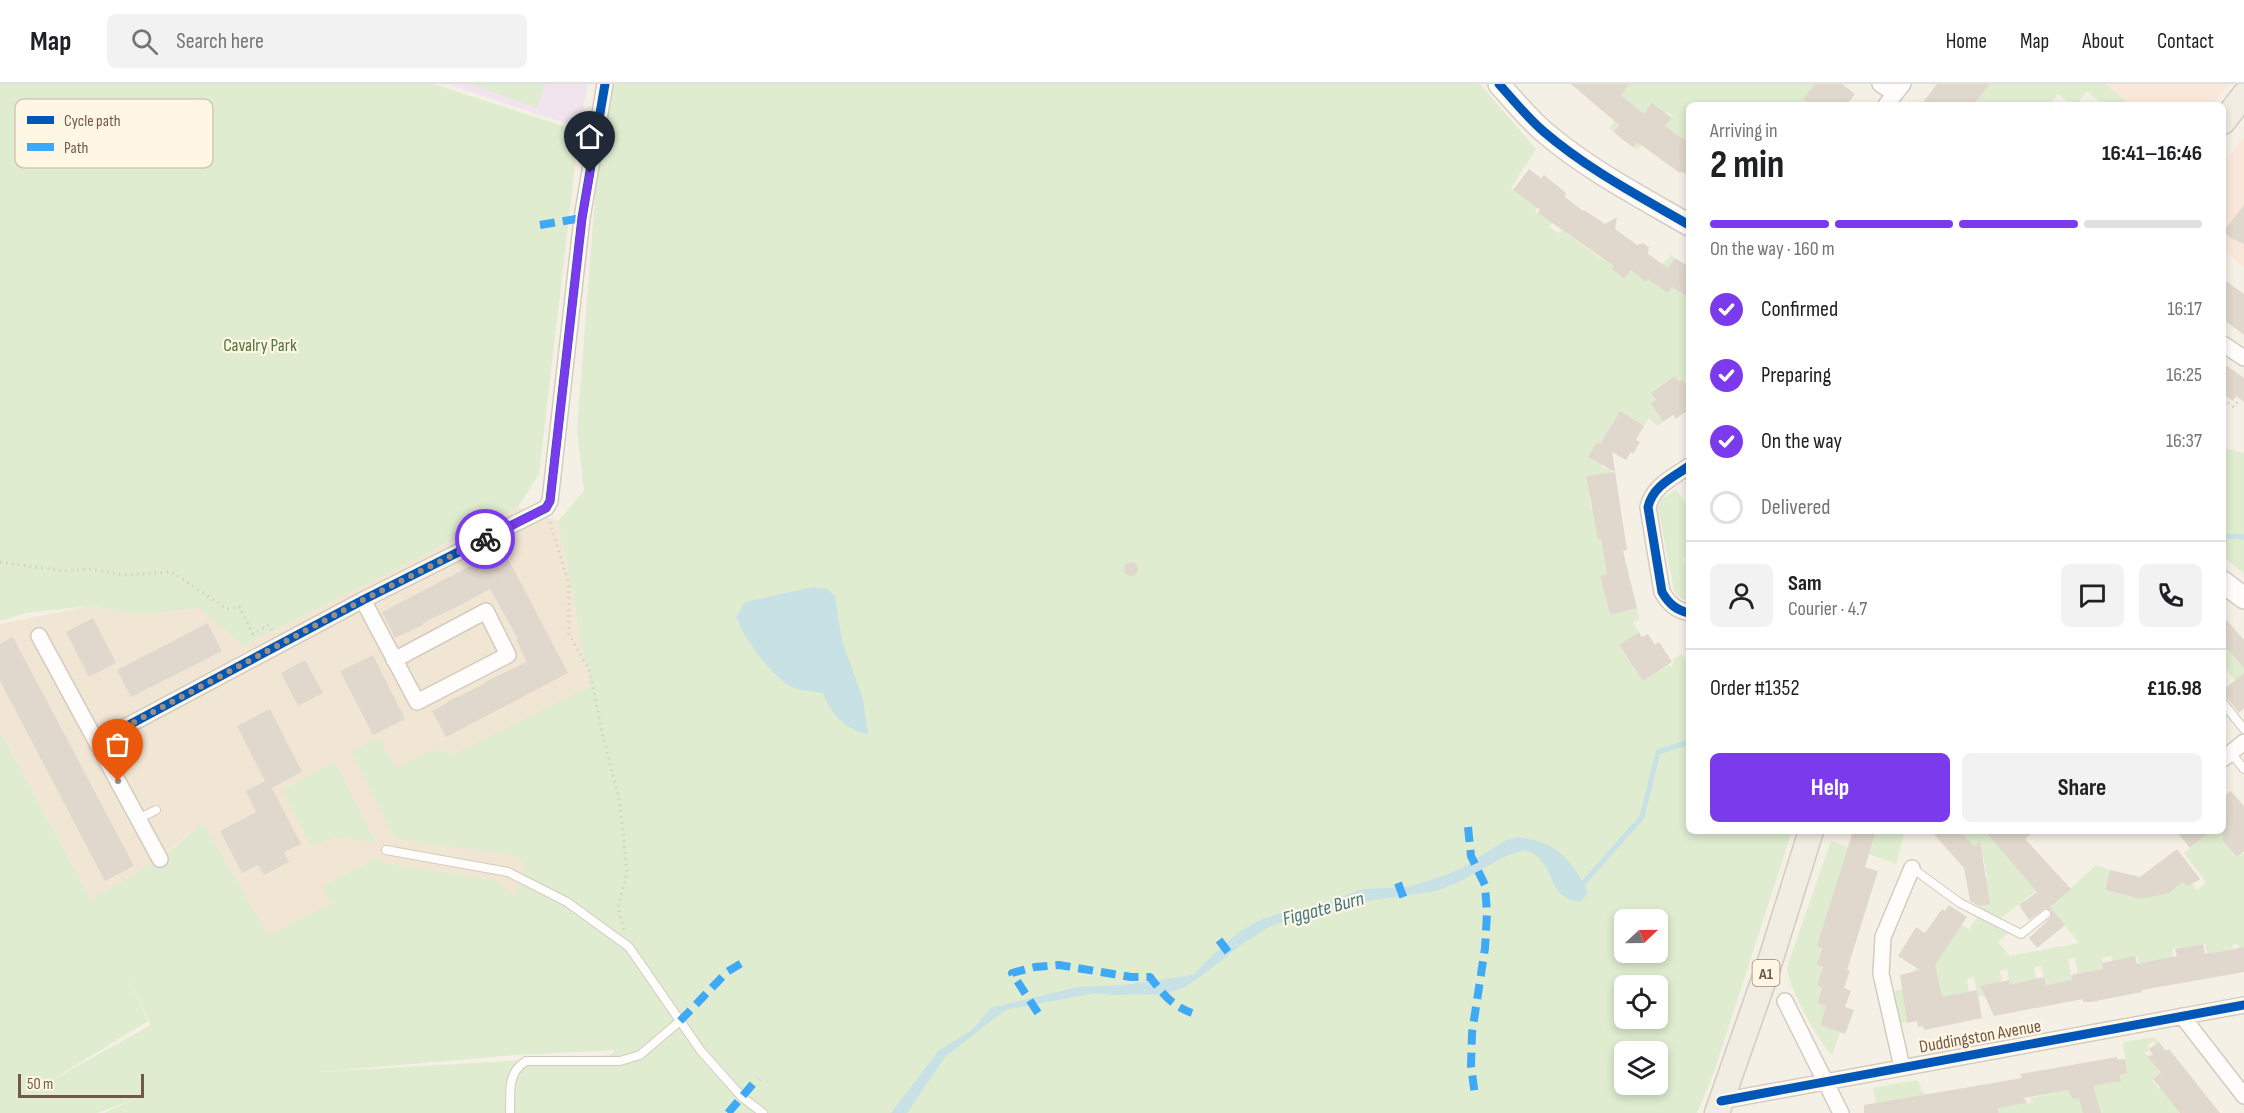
<!DOCTYPE html>
<meta charset="utf-8">
<style>
body{margin:0;font-family:"Sofia Sans Condensed",sans-serif;background:#f2f2f2;color:#202124;height:100vh;display:flex;flex-direction:column;font-size:22px;white-space:nowrap}
*{box-sizing:border-box;margin:0}
p{font-size:20px;color:#757577}
.icon{flex:none;width:33px;height:33px;fill:none;stroke:currentColor;stroke-width:2;stroke-linecap:round;stroke-linejoin:round}
.map{position:relative;flex:1;overflow:hidden}
.panel{position:absolute;left:1686px;top:18px;width:540px;height:732px;display:flex;flex-direction:column;background:#fff;border-radius:9px;box-shadow:0 3px 9px #0003}
.panel>*{flex:none}
.needle{width:39px;rotate:68deg}
.tools{position:absolute;left:1614px;top:825px;display:grid;gap:12px}
.tools a{display:grid;place-items:center;width:54px;height:54px;border-radius:9px;background:#fff;box-shadow:0 3px 9px #0003;font-size:30px}
.scale{position:absolute;left:18px;bottom:15px;width:126px;box-sizing:border-box;padding-left:6px;border:3px solid #725846;border-top:0;font-size:16px;line-height:21px;white-space:nowrap;color:#725846;-webkit-text-stroke:4px #fff6e4;paint-order:stroke}
.pin{position:absolute;display:grid;place-items:center;width:51px;height:51px;color:#fff;margin:-62px -26px;border-radius:50% 50% 50% 0;rotate:-45deg;box-shadow:0 0 6px #0007}
.pin .icon{rotate:45deg}
.courier{position:absolute;display:grid;place-items:center;width:60px;height:60px;margin:-30px;border:4px solid #7c3aed;border-radius:50%;background:#fff;color:#222;box-shadow:0 2px 8px #0007}
.overview em{font-style:normal;font-weight:700}
.overview div{display:flex;flex-direction:column-reverse}
.overview{display:flex;align-items:center;justify-content:space-between;height:102px;padding:0 24px}
h1{font-size:39px;font-weight:700;line-height:45px}
.bar{display:grid;grid-template-columns:repeat(4,1fr);gap:9px 6px;align-content:center;height:72px;padding:0 24px}
.bar i{height:8px;border-radius:4px;background:#e0e0e0}
.bar .on{background:#7c3aed}
.bar p{grid-column:span 4}
.line{display:flex;align-items:center;gap:15px;padding:0 24px;border-top:2px solid #e0e0e0}
.line div{flex:1}
.round{display:grid;place-items:center;flex:none;width:63px;height:63px;border-radius:9px;background:#f2f2f2}
ol{padding:0 24px;list-style:none}
li{display:flex;align-items:center;gap:18px;height:66px}
li p{margin-inline-start:auto}
li .icon{padding:6px;border-radius:50%;background:#7c3aed;color:#fff;stroke-width:4}
li:last-child{color:#757577}
li i{width:33px;height:33px;border:3px solid #e0e0e0;border-radius:50%}
.action{display:flex;gap:12px;margin-top:auto;padding:12px 24px}
.action a{flex:1;height:69px;border-radius:9px;background:#7c3aed;color:#fff;font-size:24px;font-weight:700;line-height:69px;text-align:center}
.action a+a{background:#f2f2f2;color:#202124}
header{display:flex;align-items:center;gap:36px;box-sizing:border-box;height:84px;padding:0 30px;background:#fff;border-bottom:2px solid #e0e0e0}
header strong{font-size:28px}
nav{display:flex;gap:33px;margin-inline-start:auto;font-size:21px}
.search{width:420px;height:54px;background:#f2f2f2;display:flex;align-items:center;gap:15px;box-sizing:border-box;padding:0 21px;border-radius:9px;color:#757577;font-size:22px}
.map>svg:first-child{display:block}
.residential{fill:#f1e6d4}
.commercial{fill:#f9e8da}
.education{fill:#f2e4ef}
.green{fill:#dfeccf;fill-rule:evenodd}
.water{fill:#c7e1e5}
.lines{fill:none;stroke-linecap:round;stroke-linejoin:round}
.stream{stroke:#c7e1e5;stroke-width:5}
.building{fill:#e1d8cd}
.lane-casing{stroke:#d4cbc0;stroke-width:10}
.street-casing{stroke:#d4cbc0;stroke-width:18}
.secondary-casing{stroke:#d5ccc2;stroke-width:24}
.primary-casing{stroke:#d4cbc3;stroke-width:27}
.path{stroke:#d7cfc8;stroke-width:3;stroke-dasharray:1.5 4.5;stroke-linecap:butt}
.lane{stroke:#fefdfb;stroke-width:8}
.street{stroke:#fefdfb;stroke-width:15}
.secondary{stroke:#fefdfb;stroke-width:21}
.primary{stroke:#f1ede2;stroke-width:24}
.quiet{stroke:#3fa9f5;stroke-width:8;stroke-dasharray:15 8;stroke-linecap:butt}
.cycleway-casing{stroke:#fff6e4;stroke-width:13}
.cycleway{stroke:#0057b8;stroke-width:9}
.done{stroke:#a08d7e;stroke-width:6;stroke-dasharray:0 10.8}
.route{stroke:#7c3aed;stroke-width:8}
.labels{text-anchor:middle;stroke-width:4.5;stroke-linejoin:round;paint-order:stroke}
.shield{fill:#fff6e4;stroke:#9c8775;stroke-width:1.5}
.shield-label{font-size:16px;font-weight:bold;fill:#725846}
.park-label{font-size:18px;fill:#4c783e;stroke:#fff6e4}
.street-label{font-size:18px;fill:#725846;stroke:#fff6e4}
.water-label{font-size:20px;font-style:italic;fill:#407786;stroke:#fff6e4}
.key{fill:#fff6e4;stroke:#d5c7b5;stroke-width:1.5}
.key-label{font-size:16px;fill:#725846}
</style>
<header>
<strong>Map</strong>
<div class="search"><svg class="icon" aria-label="search" viewBox="0 0 24 24"><circle cx="10" cy="10" r="6"/><path d="M15 15l6 6"/></svg>Search here</div>
<nav><a>Home</a><a>Map</a><a>About</a><a>Contact</a></nav>
</header>
<div class="map">
<svg width="2244" height="1029" viewBox="0 0 2244 1029">
<rect width="100%" height="100%" fill="#f5f0e5"/>
<path class="residential" d="M518,423l40,14 32,165 -127,123 62,55 -10,33 -201,118 -124,-183 -30,27 -69,41 -91,-169v-107l90,-18 50,9 61,-7 42,38z"/>
<path class="commercial" d="M2105,0h124l-17,21h-81z
M2244,53v130l-21,-17v-86z"/>
<path class="education" d="M447,0h141l-9,44z"/>
<path class="green" d="M0,0h433l146,47 -40,343 -21,33 -275,139 -42,-38 -61,7 -50,-9 -64,7 -26,8z
M470,0h75l-8,24z
M610,0h870l56,65 -25,39 19,15 14,-5 -9,13 17,12 -3,4 10,6 9,-12 5,5 -6,8 34,24 18,3 -7,8 12,10 7,-9 15,11 25,-26 4,3 -14,21 24,17 3,-4 1,1 -3,11 3,2v74l-2,3 -5,-4 -3,3 -4,-6 -24,17 5,8 -5,4 12,17 -6,4 -8,-8 -5,8 -24,-15 -20,33 2,24 9,1v4l-24,4 4,33h5l2,29h3l8,35 -9,2 10,39 27,-7 2,11 -6,3 6,10 -20,14 24,35 25,-16 4,2 2,-9 8,-4 7,14v163h103l-79,244 -16,38h-1593l33,-15 -39,15h-98v-382l91,169 69,-41 43,-36 65,113 63,-32 -8,-19 52,-26 10,4 111,17 19,16 10,-32 -9,-8 -121,-17 -43,-87 27,-14 16,31 38,-20 21,5 136,-68 -32,-165 26,-30 -7,-61 22,-284zM1624,836h34v32h-34zM122,881l29,60 -106,59 103,-63zM1624,902h34v32h-34zM615,966l-4,5 -291,17 196,-17zM1624,968h34v32h-34z
M1625,0h206l-28,15 7,6h-121v47v-9l-18,-13 -5,6 -5,-4 12,-16 -6,-4 -30,38 -4,-3 28,-37 -17,4 -11,-8 -19,26 -5,-3 20,-27 -8,-7z
M1990,0h115l20,16 -3,5h-18l-17,-14 -8,10 4,4h-11l-14,-11 -9,11h-77z
M2223,364l21,5v120l-21,-16z
M1676,405l13,20v46l-6,3 6,13v31l-11,-5 -4,-7 -16,-82 3,-8z
M2223,560l21,21v27l-21,-27z
M335,678l41,81 -40,-6 -25,9 -29,-56z
M1876,747h29l-9,33 -47,-17 -33,118 7,2 -6,18 5,3 -5,15 9,3 -6,19 20,7 -8,23c-13,-12 -45,-70 -45,-88l44,-126 17,6 22,4z
M1960,747h27l49,60 -36,28 -21,-11 3,-30 5,-1 -4,-21z
M2211,747h12l5,15 8,11 8,-4v94l-5,1 -1,-4 -6,1 1,3 -26,6 -2,-10h-2l-31,5 1,8 -34,7 -2,-8 -18,3 -4,17 -4,-20 -9,2 1,11 -13,2 -11,11 -4,-24 -7,1 4,21 -26,5 -5,-19 -7,1 8,40 -5,1 -7,-27 -20,4 -3,-16 -7,2 2,10 -7,2 3,10 -20,4 -4,-20 -7,2 2,13 -65,13 3,17 -9,2 -7,-32 26,-6 -3,-14 2,-4 3,1 43,-44 7,4 9,-13 31,17 -11,9 12,14 69,-13 -29,-36 46,-42 14,5 -5,20 27,7 5,-21 10,2 31,-3 9,12 5,-3 5,6 9,-8 -22,-29z
M2155,953l4,5 -3,2 -2,-3 -7,5 2,4 -4,3 16,20 -9,7 7,9 8,-7 8,24 5,7h-181l-2,-11 15,4 20,-4 -2,-4 39,-8 3,9 10,-2 -1,-9 40,-7 -1,-8h7l-4,-31z
M1917,996l13,25 -54,-2 -3,-15z"/>
<path class="water" d="M813,503l14,2 8,7 7,45 21,58 5,35c-23,-5 -37,-19 -45,-41 -10,-2 -28,-2 -36,-9 -20,-14 -42,-45 -51,-67l9,-15z
M1518,753c38,4 55,23 70,56l-8,9c-33,-6 -23,-27 -42,-45 -3,-3 -9,-5 -13,-7l-17,5 -51,28 -21,8 -68,10 -72,23 -12,-2 -13,4 -29,18 -42,33 -17,11 -18,6 -53,1 -17,-2 -90,17 -60,47 -38,56h-16l48,-63 33,-20 19,-22 86,-21 46,-2 70,-10 23,-23 23,-20 21,-12 18,-6 41,-9 44,-16 45,-2 23,-7 30,-11 45,-29z"/>
<g class="lines">
<path class="stream" d="M2223,452l21,1
M1579,804l63,-71 16,-65 31,-10"/>
</g>
<path class="building" d="M1571,0h58l-8,11 23,19 8,-11 20,15 -7,8 24,17v32l-8,-3 -1,1 -43,-31 -4,5 -10,-7 -9,-8 5,-7z
M1815,0h27l13,10 -8,11h-36l-8,-6z
M1937,0h53l-17,21h-52z
M1529,85l12,9 3,-3 22,18 -1,4 18,14 1,-1 21,14 12,-7 -2,12 22,16 6,-2 6,4 -1,7 20,14 7,-10 14,9v31l-17,-11 -4,6 -20,-14 -2,3 -15,-12 -7,9 -12,-10 2,-3 -76,-53 2,-3 -27,-20z
M2244,121v39l-13,-6 -8,-6z
M2223,195l21,15v41l-21,-16z
M2223,279l21,15v24l-8,-6 -3,5 -10,-7z
M1675,292l4,6 3,-3 7,9v21l-13,10 -3,-4 -10,7 -12,-18 5,-4 -5,-7z
M1620,327l24,15 -8,14 4,2 -7,12 -2,-2 -5,8 -14,-8 15,98 -4,1 14,57 -27,7 -10,-39 7,-2 -6,-35h-3l-12,-63 29,-4 -27,-15 9,-15 3,2z
M503,465l65,124 -122,64 -14,-26 15,-8v-1l39,-19 -1,-1 42,-20 -11,-22 2,-1 -28,-50 -29,16 -38,18v2l-28,13 -13,-26z
M1124 485a7 7 0 1 1 14 0a7 7 0 1 1-14 0Z
M2223,532l21,24v28l-21,-24z
M93,534l23,45 -27,14 -23,-45z
M208,539l14,28 -91,46 -14,-27z
M1639,548l3,5 6,-3 7,11 4,-3 13,20 -29,19 -24,-36z
M13,553l121,229 -29,15 -105,-200v-37z
M373,571l32,64 -32,16 -33,-64z
M305,576l18,33 -25,13 -17,-33z
M2244,589v35l-5,5 -11,-14 -5,-2v-7z
M270,625l32,63 -30,16 29,56 -17,8 5,10 -25,13 -6,-10 -16,8 -22,-42 36,-19 -10,-21 19,-10 -28,-55z
M2231,707l13,15v45l-7,6 -14,-16v-44z
M1853,747h23l-11,36 13,4 -31,99 3,1 -6,17 7,3 -6,16 9,3 -9,24 -25,-9 6,-19 -9,-3 5,-15 -5,-3 6,-18 -7,-2 6,-17 -5,-2z
M1931,747h29l14,15 6,-5 10,63 -11,2 -9,-5 -6,-33z
M1985,747h49l-9,8 46,50 -21,18 15,18 -28,23 -8,-10 21,-20 1,-7 -6,-3 -16,12 -10,-15 18,-13z
M2176,747h35l-21,17z
M2177,765l23,30 -13,8 -4,-5 -14,11 -29,6 -35,-9 5,-20 30,7z
M1949,821l18,12 -32,48 7,32 35,-7 5,28 -58,12 -1,-4 -5,1 -1,-6 -10,2 -7,-48 20,-5 -22,-14 18,-29 9,6 17,-24 3,2z
M2203,860l2,10 39,-7v25l-102,18v2l-51,10h-8v-3l-89,17 -14,-30 29,-6 1,5 34,-8 2,8 26,-5 -1,-5 32,-6 -1,-6 33,-7 2,8 40,-8 -2,-7z
M2159,958l7,9 3,-2 51,64h-40l-27,-34 8,-6 -14,-17 6,-1 -4,-6z
M2117,973v3l8,-1 2,14 -7,2 1,6 -28,5 8,27h-18l-4,-15 -7,1 -3,-9 -45,8 3,5 -29,5 1,5h-135v-8l158,-27 -2,-4z"/>
<g class="lines">
<g class="lane-casing">
<path id="lane" d="M2223,619l21,26
M2231,669l13,16
M138,735l18,-9
M386,766l122,22 59,30 62,45 72,104 41,46 21,16
M1912,784l48,35 61,31 25,-20
M510,1029c1,-21 -4,-39 16,-52h94l20,-6 40,-34"/>
</g>
<g class="street-casing">
<path id="street" d="M1880,0l15,10
M1886,21l17,-21
M2223,260l21,14
M1689,382c-17,12 -36,20 -41,41l14,85c7,12 14,18 27,21
M363,516l54,102 91,-47 -22,-44 -92,49
M39,552l121,223
M97,658l266,-142 183,-92 4,-7 32,-283 23,-134
M2223,675l21,-17
M1785,917l56,112
M2182,932l62,80
M1902,983l-21,-93 2,-37 29,-69
M1721,1017l523,-96"/>
</g>
<g class="secondary-casing">
<path id="secondary" d="M1499,0c14,16 28,33 44,47 44,38 96,65 146,94
M2223,498l21,16"/>
</g>
<g class="primary-casing">
<path id="primary" d="M2223,38l21,-27
M1717,1029l51,-145 43,-137"/>
</g>
<path class="path" d="M2223,315l11,8 4,-6
M550,438l19,62v50l21,38 11,56 19,75 7,70 -9,34 6,23
M0,478l63,9 25,-2 37,6 47,-3 55,37 12,-3 14,28 16,-9 4,7"/>
<use href="#lane" class="lane"/>
<use href="#street" class="street"/>
<use href="#secondary" class="secondary"/>
<use href="#primary" class="primary"/>
<path class="quiet" d="M540,141l42,-7
M1468,743l3,29 14,29 2,28 -2,35 -13,85 -1,32 4,31
M1398,799l6,16
M1219,856l9,12
M1038,929l-26,-40 23,-6 24,-2 72,12h19c13,17 22,29 42,36
M680,937l47,-49 18,-11
M728,1029l30,-35"/>
<g class="cycleway-casing">
<path id="cycleway" d="M1499,0c14,16 28,33 44,47 44,38 96,65 146,94
M1689,382c-17,12 -36,20 -41,41l14,85c7,12 14,18 27,21
M97,658l266,-142 183,-92 4,-7 32,-283 23,-134
M1721,1017l523,-96"/>
</g>
<use href="#cycleway" class="cycleway"/>
</g>
<g class="lines">
<path class="done" d="M118,697l-21,-39 266,-142 122,-61"/>
<path class="route" d="M485,455l61,-31 4,-7 32,-283 8,-45"/>
</g>
<g class="labels">
<rect class="shield" x="1752.5" y="876" width="27" height="26" rx="4.5"/>
<g class="shield-label">
<text x="1766" y="895">A1</text>
</g>
<g class="park-label">
<text x="260" y="267">Cavalry Park</text>
</g>
<g class="street-label">
<text transform="translate(1980 952) rotate(-10)" y="6">Duddingston Avenue</text>
</g>
<g class="water-label">
<text transform="translate(1323 824) rotate(-15)" y="7">Figgate Burn</text>
</g>
</g>
<rect x="15" y="15" width="198" height="69" rx="9" class="key"/>
<rect x="27" y="32" width="27" height="8" fill="#0057b8"/>
<rect x="27" y="59" width="27" height="8" fill="#3fa9f5"/>
<g class="key-label">
<text x="64" y="42">Cycle path</text>
<text x="64" y="69">Path</text>
</g>
</svg>
<div class="tools">
<a><svg class="needle" viewBox="-14 -14 28 28"><path d="M0-13l5 13h-10z" fill="#e53935"/><path d="M0 13l5-13h-10z" fill="#757577"/></svg></a>
<a><svg class="icon" aria-label="locate" viewBox="0 0 24 24"><circle cx="12" cy="12" r="6"/><path d="M12 2v4M12 18v4M2 12h4M18 12h4"/></svg></a>
<a><svg class="icon" aria-label="layers" viewBox="0 0 24 24"><path d="M12 4l9 5-9 5-9-5zM3 14l9 5 9-5"/></svg></a>
</div>
<div class="scale">50 m</div>
<div class="pin" style="left:118px;top:697px;background:#ea580c"><svg class="icon" aria-label="bag" viewBox="0 0 24 24"><path d="M5 8h14l-1 12H6zM9 8a3 3 0 0 1 6 0"/></svg></div>
<div class="pin" style="left:590px;top:89px;background:#1f2937"><svg class="icon" aria-label="home" viewBox="0 0 24 24"><path d="M3 11l9-7 9 7M6 9v11h12V9"/></svg></div>
<div class="courier" style="left:485px;top:455px"><svg class="icon" aria-label="bike" viewBox="0 0 24 24"><circle cx="6" cy="16" r="4"/><circle cx="18" cy="16" r="4"/><path d="M6 16l4-8h5l3 8M10 8l3 8H6M13 5h3"/></svg></div>
<section class="panel">
<div class="overview"><div><h1>2 min</h1><p>Arriving in</p></div><em>16:41–16:46</em></div>
<div class="bar"><i class="on"></i><i class="on"></i><i class="on"></i><i></i><p>On the way · 160 m</p></div>
<ol>
<li><svg class="icon" aria-label="check" viewBox="0 0 24 24"><path d="M5 12l5 5 9-10"/></svg>Confirmed<p>16:17</p></li>
<li><svg class="icon" aria-label="check" viewBox="0 0 24 24"><path d="M5 12l5 5 9-10"/></svg>Preparing<p>16:25</p></li>
<li><svg class="icon" aria-label="check" viewBox="0 0 24 24"><path d="M5 12l5 5 9-10"/></svg>On the way<p>16:37</p></li>
<li><i></i>Delivered</li>
</ol>
<div class="line" style="height:108px"><a class="round"><svg class="icon" aria-label="person" viewBox="0 0 24 24"><circle cx="12" cy="8" r="4"/><path d="M4 21q1-7 8-7t8 7"/></svg></a><div><b>Sam</b><p>Courier · 4.7</p></div><a class="round"><svg class="icon" aria-label="chat" viewBox="0 0 24 24"><path d="M4 5h16v11H9l-5 4z"/></svg></a><a class="round"><svg class="icon" aria-label="phone" viewBox="0 0 24 24"><path d="M5 4h4l2 5-3 2q2 4 5 5l2-3 5 2v4C11 20 4 13 5 4z"/></svg></a></div>
<div class="line" style="height:78px"><div>Order #1352</div><b>£16.98</b></div>
<div class="action"><a>Help</a><a>Share</a></div>
</section>
</div>
